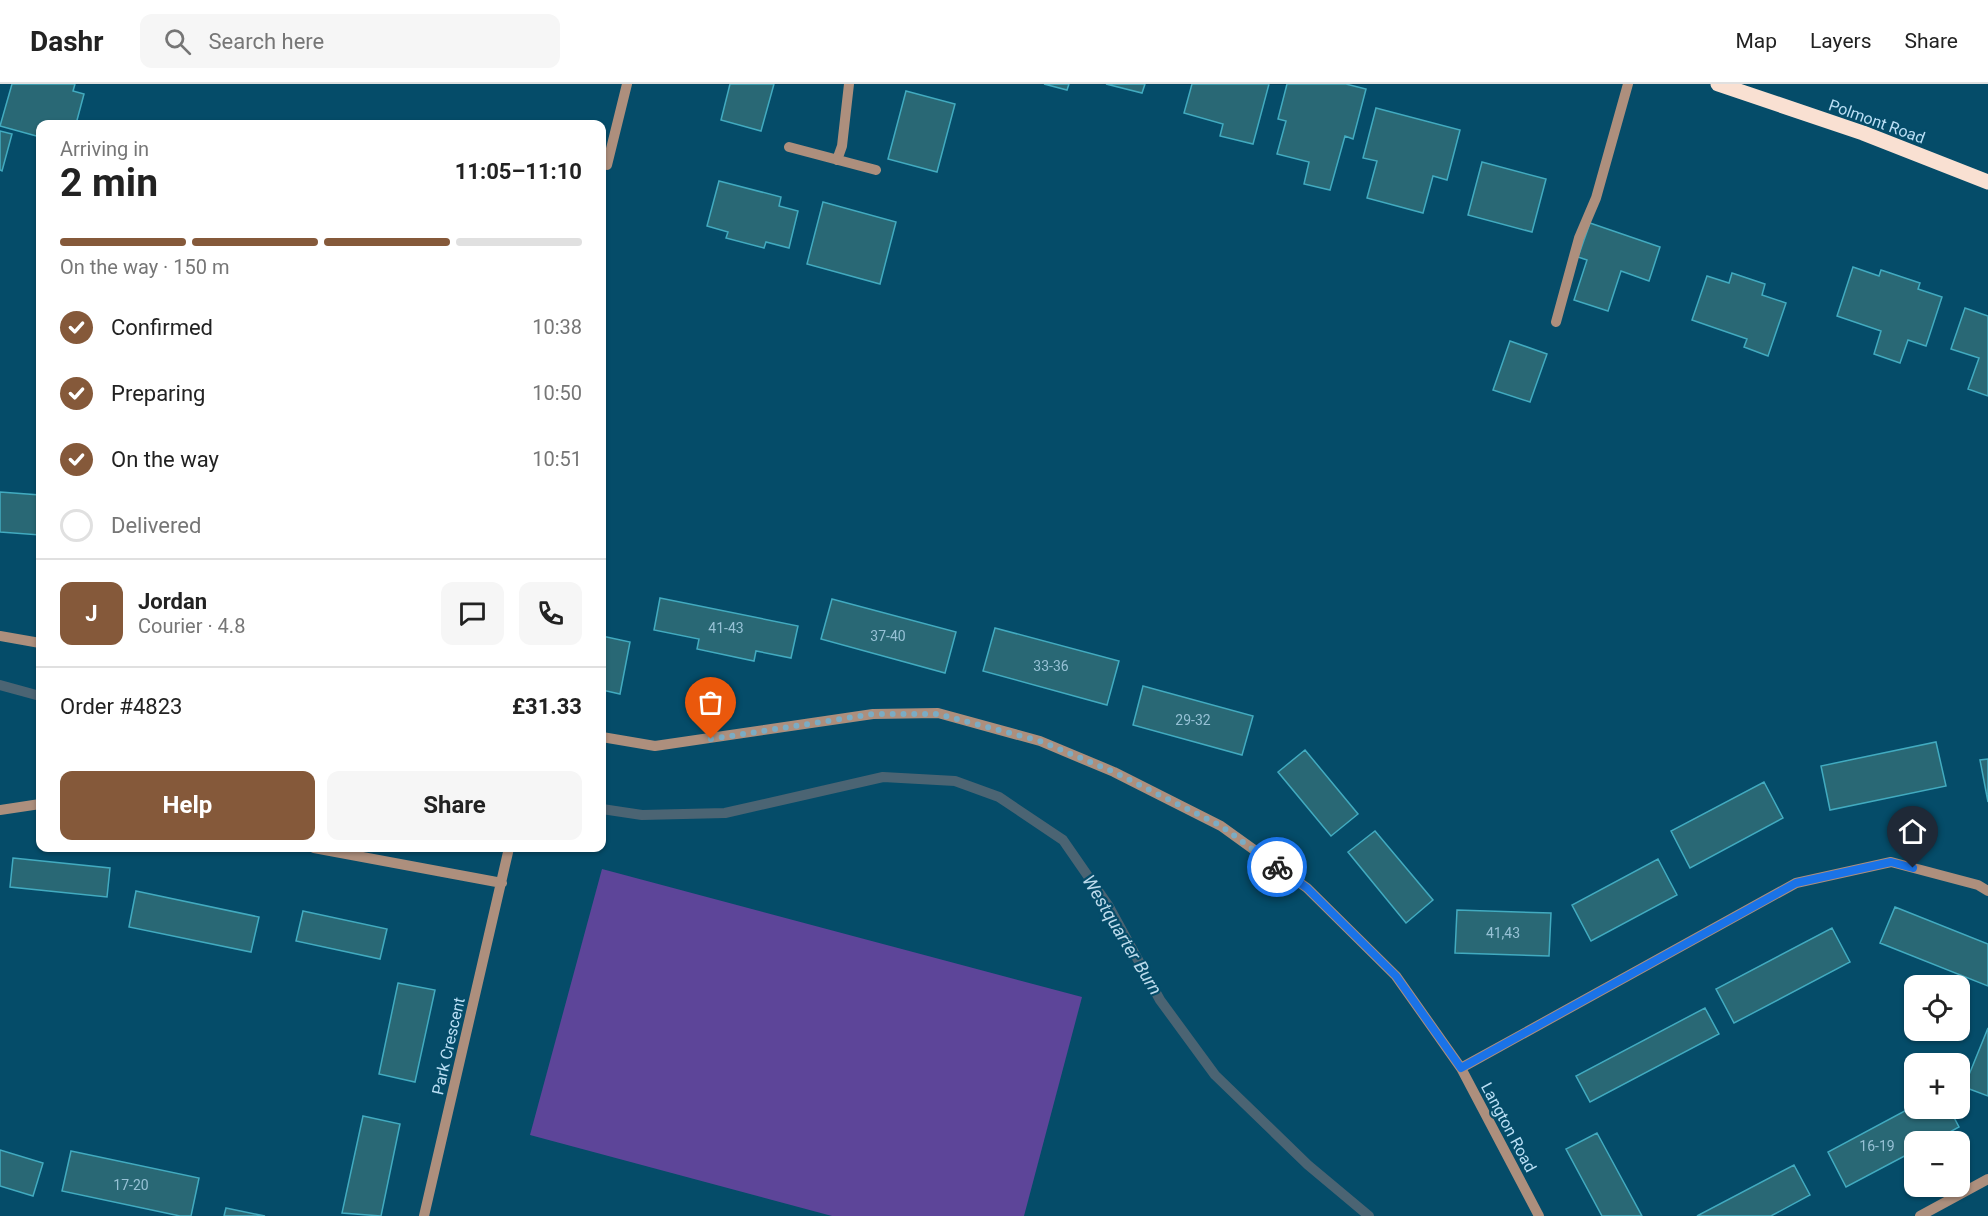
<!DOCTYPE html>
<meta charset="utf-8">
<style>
body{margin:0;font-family:Roboto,sans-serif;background:#f6f6f6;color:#222;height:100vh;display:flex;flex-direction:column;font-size:22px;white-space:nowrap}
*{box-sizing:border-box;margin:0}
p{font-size:20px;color:#767676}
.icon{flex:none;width:33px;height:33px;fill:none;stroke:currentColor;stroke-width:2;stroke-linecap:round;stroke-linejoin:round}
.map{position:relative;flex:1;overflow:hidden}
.side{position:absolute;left:36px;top:36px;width:570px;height:732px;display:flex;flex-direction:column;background:#fff;border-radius:12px;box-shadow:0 2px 4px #0004}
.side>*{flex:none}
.tools{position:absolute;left:1904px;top:891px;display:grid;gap:12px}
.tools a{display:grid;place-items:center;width:66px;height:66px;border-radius:12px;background:#fff;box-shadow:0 2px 4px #0004;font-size:30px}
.pin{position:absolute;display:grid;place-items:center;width:51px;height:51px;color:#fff;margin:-62px -26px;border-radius:50% 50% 50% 0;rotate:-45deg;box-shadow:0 0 6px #0007}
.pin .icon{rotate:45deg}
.courier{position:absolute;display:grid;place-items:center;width:60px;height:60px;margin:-30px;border:4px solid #1a73e8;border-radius:50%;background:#fff;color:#222;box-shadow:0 2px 8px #0007}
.headline em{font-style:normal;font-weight:700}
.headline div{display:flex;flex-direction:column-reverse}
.headline{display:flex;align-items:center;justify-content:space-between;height:102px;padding:0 24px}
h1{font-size:39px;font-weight:700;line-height:45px}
.bar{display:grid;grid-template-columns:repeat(4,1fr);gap:9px 6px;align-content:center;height:72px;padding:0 24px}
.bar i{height:8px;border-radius:4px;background:#e0e0e0}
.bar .selected{background:#85593a}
.bar p{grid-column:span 4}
.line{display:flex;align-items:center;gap:15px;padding:0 24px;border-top:2px solid #e0e0e0}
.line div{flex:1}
.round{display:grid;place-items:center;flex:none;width:63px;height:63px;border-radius:12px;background:#f6f6f6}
ol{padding:0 24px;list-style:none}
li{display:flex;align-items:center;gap:18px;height:66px}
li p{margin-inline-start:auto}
li .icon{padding:6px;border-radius:50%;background:#85593a;color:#fff;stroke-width:4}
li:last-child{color:#767676}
li i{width:33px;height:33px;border:3px solid #e0e0e0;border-radius:50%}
.button{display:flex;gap:12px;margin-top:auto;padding:12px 24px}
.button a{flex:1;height:69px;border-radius:12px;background:#85593a;color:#fff;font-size:24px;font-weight:700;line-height:69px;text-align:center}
.button a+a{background:#f6f6f6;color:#222}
header{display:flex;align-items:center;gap:36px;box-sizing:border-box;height:84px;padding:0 30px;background:#fff;border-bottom:2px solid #e0e0e0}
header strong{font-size:28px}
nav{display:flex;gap:33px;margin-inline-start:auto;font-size:21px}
.search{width:420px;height:54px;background:#f6f6f6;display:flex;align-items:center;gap:15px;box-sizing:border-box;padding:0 21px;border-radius:12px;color:#767676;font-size:22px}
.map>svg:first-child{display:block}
.green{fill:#5d4599}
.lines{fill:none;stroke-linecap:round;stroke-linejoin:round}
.stream{stroke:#4b6473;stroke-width:10}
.building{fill:#296875;stroke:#42abc0;stroke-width:1.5}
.minor{stroke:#ad8f7d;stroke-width:10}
.major{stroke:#f9e0d2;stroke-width:15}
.done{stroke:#7bacc4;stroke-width:6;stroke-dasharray:0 10.8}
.route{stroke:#1a73e8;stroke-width:8}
.labels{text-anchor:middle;stroke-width:4.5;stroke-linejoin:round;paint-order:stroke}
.number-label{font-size:14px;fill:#96c1d5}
.street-label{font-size:16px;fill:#badff5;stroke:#054c69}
.water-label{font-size:18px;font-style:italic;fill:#bddbec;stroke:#054c69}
</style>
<header>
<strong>Dashr</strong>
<div class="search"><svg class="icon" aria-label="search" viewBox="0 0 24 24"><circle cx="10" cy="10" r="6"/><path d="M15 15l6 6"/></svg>Search here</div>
<nav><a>Map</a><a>Layers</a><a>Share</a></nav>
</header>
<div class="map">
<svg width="1988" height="1132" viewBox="0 0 1988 1132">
<rect width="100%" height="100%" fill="#054c69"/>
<path class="green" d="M602,785l480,128 -58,219h-192l-302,-81z"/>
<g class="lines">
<path class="stream" d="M0,601l40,11
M602,725l40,6 83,-2 158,-36 72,4 44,16 64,43 45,65 52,95 55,75 93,90 61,51"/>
</g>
<path class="building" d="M12,0h63l-2,7 11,3 -8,30h-36v13l-40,-11z
M730,0h44l-13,47 -40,-11z
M1044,0h25l-2,6z
M1106,0h39l-3,9z
M1192,0h77l-16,60 -33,-8 3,-12 -39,-11z
M1287,0h59l20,5 -13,50 -8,-3 -15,54 -26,-6 5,-22 -32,-8 9,-33 -8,-2z
M906,7l49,13 -18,68 -49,-13z
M1376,24l84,22 -13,50 -14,-4 -10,37 -56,-15 10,-37 -14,-3z
M0,47l12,3 -10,37 -2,-1z
M1482,78l64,17 -14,53 -64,-17z
M719,97l62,16 -2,9 19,5 -9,37 -23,-6 -2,6 -38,-10 2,-6 -21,-6z
M823,118l73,20 -16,62 -73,-20z
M1590,139l70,24 -11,34 -28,-10 -13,40 -34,-11 13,-40 -9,-3z
M1853,183l26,9 2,-6 39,13 -2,6 24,8 -16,49 -18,-6 -8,23 -26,-9 7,-23 -44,-15z
M1732,189l33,11 -3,11 24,8 -18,53 -24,-9 3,-8 -55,-19 15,-44 22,7z
M1965,224l23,8v80l-20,-7 11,-31 -28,-9z
M1510,257l37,13 -17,48 -37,-12z
M0,408l40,3v40l-40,-3z
M660,514l138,28 -7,32 -35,-7 -2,10 -57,-12 2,-10 -45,-9z
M832,515l124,33 -11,41 -124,-34z
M995,544l124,33 -12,44 -124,-34z
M602,552l28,6 -10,52 -18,-4z
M1143,602l110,30 -11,39 -109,-30z
M1936,658l10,44 -116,24 -9,-44z
M1305,666l53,64 -27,22 -53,-64z
M1988,675v43l-8,-42z
M1764,698l19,36 -93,50 -19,-37z
M1375,747l58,69 -27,23 -58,-71z
M13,774l97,10 -3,29 -97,-10z
M1658,775l19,36 -86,46 -19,-36z
M136,807l123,26 -8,35 -122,-25z
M1895,823l93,37v42l-108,-43z
M1457,826l94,3 -2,43 -94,-3z
M303,827l84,18 -7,30 -84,-18z
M1832,844l18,34 -116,61 -18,-34z
M398,899l37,7 -20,92 -36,-8z
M1705,924l14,26 -129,68 -14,-26z
M1988,944v68l-24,-9z
M1914,1022l35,2 10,19 -27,15h-18v9l-68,36 -18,-35z
M363,1032l37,8 -19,92 -39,-3z
M1597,1049l45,83h-40l-36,-67z
M0,1066l43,13 -10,33 -33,-10z
M71,1067l128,27 -8,38h-11l-118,-25z
M1794,1081l16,30 -39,21h-74z
M226,1124l39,8h-41z"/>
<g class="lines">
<path class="minor" d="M789,63l87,23
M837,76l5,-14 7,-62
M607,81l20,-81
M1556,238l23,-84 17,-40 32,-114
M0,552l40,7
M602,653l53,9 218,-32 65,-1 102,28 74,31 107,54 86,62 89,88 65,92 78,148
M0,726l40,-6
M314,764l188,35
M1461,984l335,-185 95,-21 87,23 10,6
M424,1132l85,-368
M1920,1132l68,-37"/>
<path class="major" d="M1718,0l145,49 125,49"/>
</g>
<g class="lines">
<path class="done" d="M711,655l162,-25h65l102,27 74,31 107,54 56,41"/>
<path class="route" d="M1277,783l30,21 89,88 65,92 335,-185 95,-21 22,6"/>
</g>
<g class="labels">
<g class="number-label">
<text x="726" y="549">41-43</text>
<text x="888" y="557">37-40</text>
<text x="1051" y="587">33-36</text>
<text x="1193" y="641">29-32</text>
<text x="1503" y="854">41,43</text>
<text x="1877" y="1067">16-19</text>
<text x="131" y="1106">17-20</text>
</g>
<g class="street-label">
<text transform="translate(1877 37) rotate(20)" y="6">Polmont Road</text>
<text transform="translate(448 962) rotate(-77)" y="6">Park Crescent</text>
<text transform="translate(1509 1043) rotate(62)" y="6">Langton Road</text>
</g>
<g class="water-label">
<text transform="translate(1122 851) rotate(59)" y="6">Westquarter Burn</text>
</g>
</g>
</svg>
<div class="tools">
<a><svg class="icon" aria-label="locate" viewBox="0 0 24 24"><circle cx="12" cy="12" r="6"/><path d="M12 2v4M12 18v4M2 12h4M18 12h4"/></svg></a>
<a>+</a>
<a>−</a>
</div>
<div class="pin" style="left:711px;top:655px;background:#ea580c"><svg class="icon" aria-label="bag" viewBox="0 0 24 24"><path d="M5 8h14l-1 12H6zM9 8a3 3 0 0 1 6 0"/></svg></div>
<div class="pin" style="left:1913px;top:784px;background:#1f2937"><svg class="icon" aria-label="home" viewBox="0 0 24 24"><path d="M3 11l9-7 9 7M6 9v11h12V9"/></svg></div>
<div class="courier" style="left:1277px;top:783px"><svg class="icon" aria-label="bike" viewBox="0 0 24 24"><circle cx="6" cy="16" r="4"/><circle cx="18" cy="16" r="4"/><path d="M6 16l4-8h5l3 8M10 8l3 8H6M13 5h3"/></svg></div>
<section class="side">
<div class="headline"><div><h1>2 min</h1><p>Arriving in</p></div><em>11:05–11:10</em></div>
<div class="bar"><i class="selected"></i><i class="selected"></i><i class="selected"></i><i></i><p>On the way · 150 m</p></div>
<ol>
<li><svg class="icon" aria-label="check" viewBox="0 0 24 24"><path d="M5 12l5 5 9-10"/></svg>Confirmed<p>10:38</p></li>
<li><svg class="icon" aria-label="check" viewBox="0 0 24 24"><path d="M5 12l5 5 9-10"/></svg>Preparing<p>10:50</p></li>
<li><svg class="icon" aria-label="check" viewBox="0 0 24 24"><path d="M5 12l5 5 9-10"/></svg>On the way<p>10:51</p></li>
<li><i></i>Delivered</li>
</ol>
<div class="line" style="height:108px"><b class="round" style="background:#85593a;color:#fff">J</b><div><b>Jordan</b><p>Courier · 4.8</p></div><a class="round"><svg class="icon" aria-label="chat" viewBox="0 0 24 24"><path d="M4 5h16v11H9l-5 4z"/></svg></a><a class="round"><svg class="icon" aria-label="phone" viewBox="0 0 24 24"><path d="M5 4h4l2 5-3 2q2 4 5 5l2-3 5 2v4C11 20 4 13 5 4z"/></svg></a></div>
<div class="line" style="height:78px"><div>Order #4823</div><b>£31.33</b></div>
<div class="button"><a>Help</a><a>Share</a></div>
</section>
</div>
